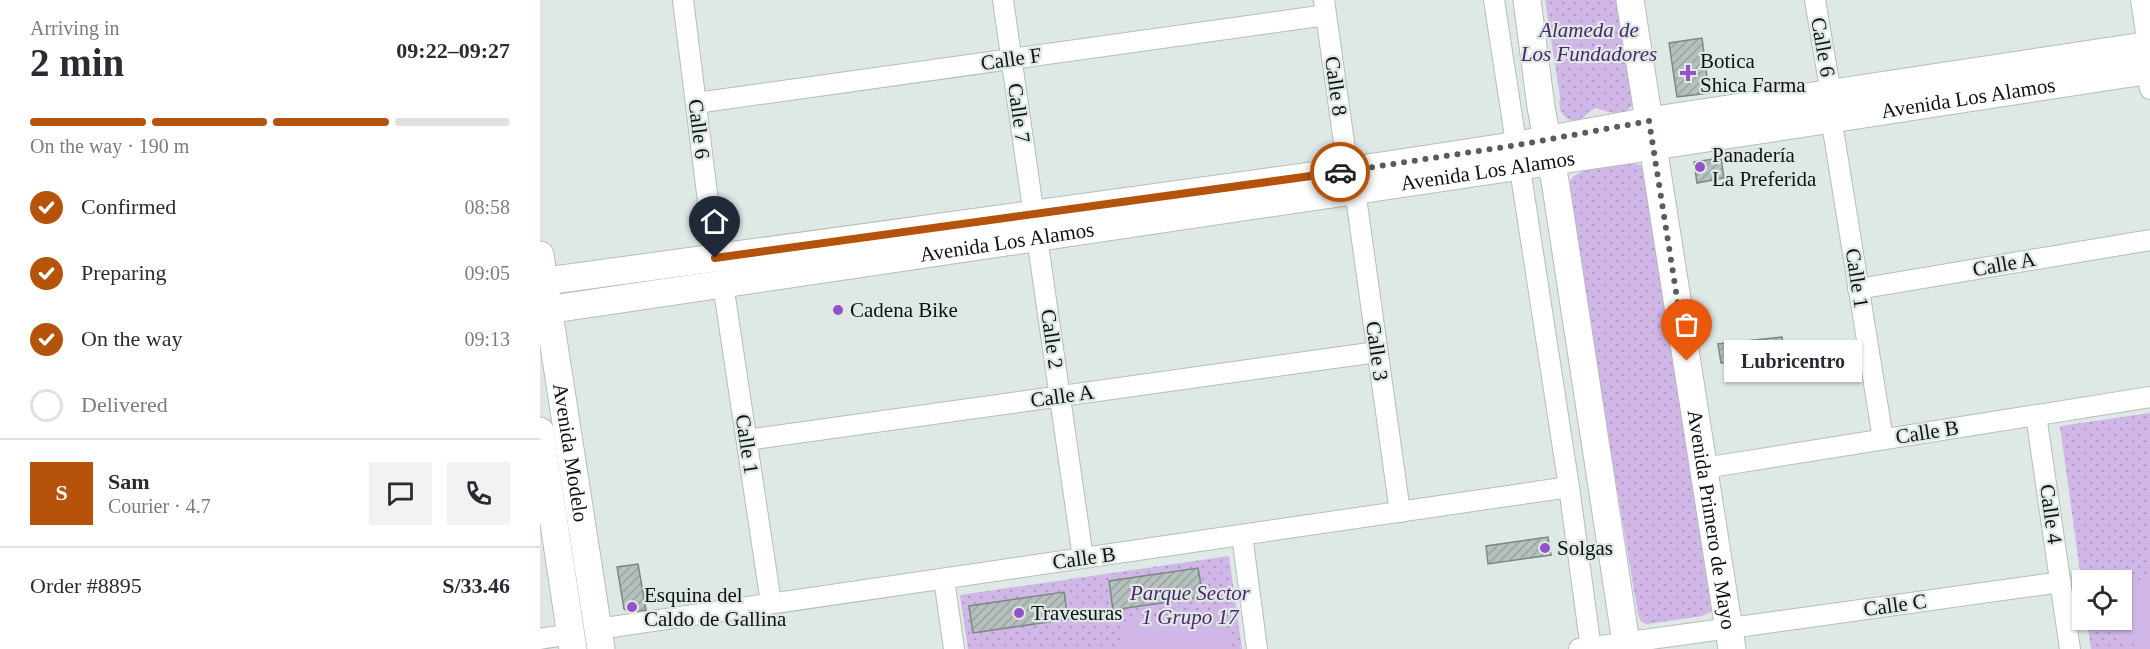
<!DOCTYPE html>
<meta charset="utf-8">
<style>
body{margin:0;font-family:"Times New Roman",serif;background:#f2f2f3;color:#2b2b33;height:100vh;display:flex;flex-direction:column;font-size:22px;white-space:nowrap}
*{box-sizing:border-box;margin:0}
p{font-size:20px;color:#7c7c81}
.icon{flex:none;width:33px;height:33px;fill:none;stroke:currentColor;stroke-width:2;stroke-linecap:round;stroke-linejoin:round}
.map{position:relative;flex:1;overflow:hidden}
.drawer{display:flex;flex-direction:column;background:#fff;width:540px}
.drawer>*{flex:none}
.tools{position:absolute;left:1532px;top:570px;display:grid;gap:12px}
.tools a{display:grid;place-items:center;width:60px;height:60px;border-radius:0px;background:#fff;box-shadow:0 2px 4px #0004;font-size:30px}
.pin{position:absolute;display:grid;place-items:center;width:51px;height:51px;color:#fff;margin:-62px -26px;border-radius:50% 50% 50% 0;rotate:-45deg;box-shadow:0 0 6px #0007}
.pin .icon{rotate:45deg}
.courier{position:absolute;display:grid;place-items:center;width:60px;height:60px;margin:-30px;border:4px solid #b45309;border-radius:50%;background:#fff;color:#222;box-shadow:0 2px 8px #0007}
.bubble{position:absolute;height:42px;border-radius:0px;background:#fff;box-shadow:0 2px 4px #0004;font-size:20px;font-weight:600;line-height:42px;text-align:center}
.head em{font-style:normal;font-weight:600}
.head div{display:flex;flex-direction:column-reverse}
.head{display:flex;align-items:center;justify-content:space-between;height:102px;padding:0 30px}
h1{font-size:39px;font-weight:600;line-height:45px}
.bar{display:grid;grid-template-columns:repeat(4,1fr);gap:9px 6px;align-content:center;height:72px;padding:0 30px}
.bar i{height:8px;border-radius:4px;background:#e1e1e2}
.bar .current{background:#b45309}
.bar p{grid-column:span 4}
.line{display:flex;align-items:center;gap:15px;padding:0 30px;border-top:2px solid #e1e1e2}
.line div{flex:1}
.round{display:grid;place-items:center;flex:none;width:63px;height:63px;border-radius:0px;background:#f2f2f3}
ol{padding:0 30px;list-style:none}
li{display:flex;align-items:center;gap:18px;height:66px}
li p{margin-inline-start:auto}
li .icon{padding:6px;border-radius:50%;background:#b45309;color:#fff;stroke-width:4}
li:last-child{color:#7c7c81}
li i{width:33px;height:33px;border:3px solid #e1e1e2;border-radius:50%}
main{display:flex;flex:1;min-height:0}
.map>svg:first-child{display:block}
.park{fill:url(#park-dots)}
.pitch{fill:#d0b7e8}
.building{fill:url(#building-hatch);stroke:#7d8783;stroke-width:1.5}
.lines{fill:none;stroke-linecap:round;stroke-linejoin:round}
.street-casing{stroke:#b4bebb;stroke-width:22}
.secondary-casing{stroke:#b4bebb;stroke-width:29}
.street{stroke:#fff;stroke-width:20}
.secondary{stroke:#fff;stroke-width:27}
.done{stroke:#575d5a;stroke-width:6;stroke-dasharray:0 10.8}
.route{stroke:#b45309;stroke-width:8}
.poi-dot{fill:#9452c7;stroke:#dee8e4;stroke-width:2}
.labels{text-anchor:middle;stroke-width:4.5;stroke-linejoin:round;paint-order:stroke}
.park-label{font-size:21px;font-style:italic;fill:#4f256d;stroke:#dee8e4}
.street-label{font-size:21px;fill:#0e1210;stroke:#dee8e4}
.poi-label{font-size:21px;fill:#0e1210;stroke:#dee8e4;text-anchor:start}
</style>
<main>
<section class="drawer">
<div class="head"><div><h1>2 min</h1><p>Arriving in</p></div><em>09:22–09:27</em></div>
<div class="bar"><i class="current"></i><i class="current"></i><i class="current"></i><i></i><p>On the way · 190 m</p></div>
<ol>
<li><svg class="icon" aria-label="check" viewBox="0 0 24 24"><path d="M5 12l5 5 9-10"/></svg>Confirmed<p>08:58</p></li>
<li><svg class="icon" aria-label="check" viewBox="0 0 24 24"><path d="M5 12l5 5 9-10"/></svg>Preparing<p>09:05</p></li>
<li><svg class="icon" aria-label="check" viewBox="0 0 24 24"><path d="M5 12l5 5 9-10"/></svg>On the way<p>09:13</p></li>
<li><i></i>Delivered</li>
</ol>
<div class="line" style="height:108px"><b class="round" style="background:#b45309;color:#fff">S</b><div><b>Sam</b><p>Courier · 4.7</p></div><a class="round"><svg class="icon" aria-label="chat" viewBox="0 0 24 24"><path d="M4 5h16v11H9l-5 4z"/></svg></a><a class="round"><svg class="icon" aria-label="phone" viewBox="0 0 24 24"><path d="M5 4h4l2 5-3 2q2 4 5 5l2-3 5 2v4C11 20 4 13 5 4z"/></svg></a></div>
<div class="line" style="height:78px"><div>Order #8895</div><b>S/33.46</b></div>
</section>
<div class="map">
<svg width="1610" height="649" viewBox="0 0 1610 649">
<defs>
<pattern id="park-dots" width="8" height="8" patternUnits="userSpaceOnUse" patternTransform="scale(1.5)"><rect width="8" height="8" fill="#d0b7e8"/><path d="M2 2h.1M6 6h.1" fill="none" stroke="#b19cc6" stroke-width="1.8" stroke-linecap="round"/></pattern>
<pattern id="building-hatch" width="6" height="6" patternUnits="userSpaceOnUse" patternTransform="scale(1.5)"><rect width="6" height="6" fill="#b5bfbb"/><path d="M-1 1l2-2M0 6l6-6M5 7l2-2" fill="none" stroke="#9aa3a0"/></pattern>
</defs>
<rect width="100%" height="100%" fill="#dee8e4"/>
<path class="park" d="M1005,0h76l12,84 -1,22c-11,12 -22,6 -37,2l-13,10 -8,3c-13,-3 -16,-12 -14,-24z
M1091,163l9,2 6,5 68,440 -12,6 -54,8c-6,0 -8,-4 -10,-10l-70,-419c0,-6 0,-14 5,-18 11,-10 43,-11 58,-14z
M1610,413v236h-59l-4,-29h34v-40h-39v6l-22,-160z
M689,556l13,93h-274l-8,-54z"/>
<path class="pitch" d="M1594,579l16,5v65l-35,-10z
M684,608l6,41h-106l-4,-27z"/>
<path class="building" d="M1162,38l7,55 -32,4 -8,-54z
M1181,158l3,20 -27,5 -3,-21z
M1242,337l2,18 -63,8 -3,-19z
M1008,537l3,18 -63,9 -2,-18z
M98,564l8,46 -16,2 -6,-3 -7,-42z
M658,568l5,29 -90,13 -4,-29z
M524,592l4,27 -95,14 -4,-27z"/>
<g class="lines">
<g class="street-casing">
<path id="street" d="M143,0l32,258
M463,0l80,558
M784,0l24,171
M954,0l75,487 22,162
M1275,0l16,94
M1601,0l7,45
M1607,70l3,19
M156,103l630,-88
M1291,117l52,322
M815,190l45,322
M183,284l48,319
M1318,289l292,-49
M1496,415l34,234
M207,440l630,-88
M1164,468l446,-71
M702,535l15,114
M404,579l10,70
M58,629l971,-142
M0,639l31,-5
M1039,649l482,-67"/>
</g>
<g class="secondary-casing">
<g id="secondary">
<path d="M987,0l14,107 15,80 71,462"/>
<path id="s1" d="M1090,0l102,649"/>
<path id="s2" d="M0,255l61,394"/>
<path d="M0,282l808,-111 170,-26 131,-24 501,-76"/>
<path id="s3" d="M0,311l1095,-162 515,-79"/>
<path d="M0,431l33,218"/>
</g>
</g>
<use href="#street" class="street"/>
<use href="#secondary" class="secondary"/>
</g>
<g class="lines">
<path class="done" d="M800,172l178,-27 131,-24 38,240"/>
<path class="route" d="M175,258l625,-86"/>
</g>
<g class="poi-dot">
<path d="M1145 64h6v6h6v6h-6v6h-6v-6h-6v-6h6z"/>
<circle cx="1160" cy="167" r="6"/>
<circle cx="298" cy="310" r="6"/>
<circle cx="1005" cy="548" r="6"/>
<circle cx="92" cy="607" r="6"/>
<circle cx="479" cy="613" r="6"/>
</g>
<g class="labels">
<g class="park-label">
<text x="1049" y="37">Alameda de<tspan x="1049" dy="24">Los Fundadores</tspan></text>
<text x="650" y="600">Parque Sector<tspan x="650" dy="24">1 Grupo 17</tspan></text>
</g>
<g class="street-label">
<text transform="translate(1283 47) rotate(80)" y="7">Calle 6</text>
<text transform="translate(471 59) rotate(-8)" y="7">Calle F</text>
<text transform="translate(796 86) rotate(82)" y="7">Calle 8</text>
<text dy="7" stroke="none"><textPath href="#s3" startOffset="1444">Avenida Los Alamos</textPath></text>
<text transform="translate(479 113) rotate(82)" y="7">Calle 7</text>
<text transform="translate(159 129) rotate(83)" y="7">Calle 6</text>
<text dy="7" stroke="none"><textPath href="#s3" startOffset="958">Avenida Los Alamos</textPath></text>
<text dy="7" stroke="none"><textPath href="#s3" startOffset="472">Avenida Los Alamos</textPath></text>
<text transform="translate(1464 264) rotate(-10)" y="7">Calle A</text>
<text transform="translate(1317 278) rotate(81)" y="7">Calle 1</text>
<text transform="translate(512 339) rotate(82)" y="7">Calle 2</text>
<text transform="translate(837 351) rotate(82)" y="7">Calle 3</text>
<text transform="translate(522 396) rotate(-8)" y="7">Calle A</text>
<text transform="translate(1387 432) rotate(-9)" y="7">Calle B</text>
<text transform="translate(207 444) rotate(81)" y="7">Calle 1</text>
<text dy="7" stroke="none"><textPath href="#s2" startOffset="200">Avenida Modelo</textPath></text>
<text transform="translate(1511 514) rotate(82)" y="7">Calle 4</text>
<text dy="7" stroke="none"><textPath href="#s1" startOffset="526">Avenida Primero de Mayo</textPath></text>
<text transform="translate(544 558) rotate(-8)" y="7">Calle B</text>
<text transform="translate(1355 605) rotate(-8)" y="7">Calle C</text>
</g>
<g class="poi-label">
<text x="1160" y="68">Botica<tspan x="1160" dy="24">Shica Farma</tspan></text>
<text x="1172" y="162">Panadería<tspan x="1172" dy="24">La Preferida</tspan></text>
<text x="310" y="317">Cadena Bike</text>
<text x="1017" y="555">Solgas</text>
<text x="104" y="602">Esquina del<tspan x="104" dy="24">Caldo de Gallina</tspan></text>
<text x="491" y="620">Travesuras</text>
</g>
</g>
</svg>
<div class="tools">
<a><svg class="icon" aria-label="locate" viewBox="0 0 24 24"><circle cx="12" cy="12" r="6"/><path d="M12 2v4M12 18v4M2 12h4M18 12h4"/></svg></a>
</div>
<div class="pin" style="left:1147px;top:361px;background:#ea580c"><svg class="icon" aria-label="bag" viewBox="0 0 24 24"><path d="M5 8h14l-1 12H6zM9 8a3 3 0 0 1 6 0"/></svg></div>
<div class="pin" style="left:175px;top:258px;background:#1f2937"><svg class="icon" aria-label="home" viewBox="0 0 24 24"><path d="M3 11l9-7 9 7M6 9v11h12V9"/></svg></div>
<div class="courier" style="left:800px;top:172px"><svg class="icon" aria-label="car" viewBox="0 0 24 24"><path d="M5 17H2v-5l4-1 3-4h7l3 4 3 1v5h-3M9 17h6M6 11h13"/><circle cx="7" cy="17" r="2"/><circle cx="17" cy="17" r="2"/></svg></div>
<div class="bubble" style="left:1184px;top:340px;width:138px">Lubricentro</div>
</div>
</main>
